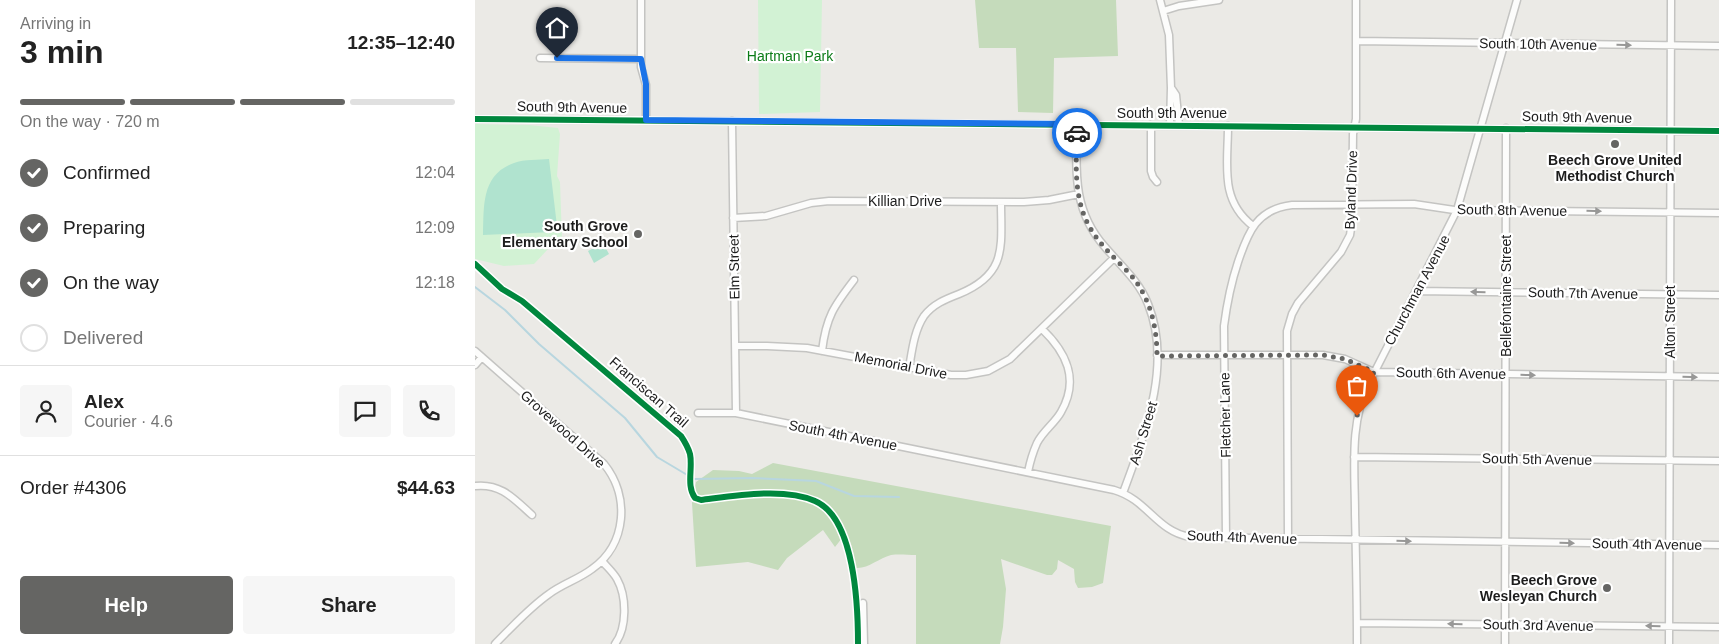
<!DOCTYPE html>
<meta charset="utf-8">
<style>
body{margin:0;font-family:Helvetica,sans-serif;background:#f6f6f6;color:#222;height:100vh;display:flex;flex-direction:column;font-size:19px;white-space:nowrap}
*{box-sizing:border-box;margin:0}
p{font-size:16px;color:#767676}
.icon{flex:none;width:28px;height:28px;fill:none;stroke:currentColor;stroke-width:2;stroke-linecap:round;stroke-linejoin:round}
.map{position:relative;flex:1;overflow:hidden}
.drawer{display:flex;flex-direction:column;background:#fff;width:475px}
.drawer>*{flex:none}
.pin{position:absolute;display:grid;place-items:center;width:42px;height:42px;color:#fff;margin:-51px -21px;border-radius:50% 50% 50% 0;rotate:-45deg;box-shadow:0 0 5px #0007}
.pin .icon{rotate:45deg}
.courier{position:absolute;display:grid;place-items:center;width:50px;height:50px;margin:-25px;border:4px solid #1a73e8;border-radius:50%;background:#fff;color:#222;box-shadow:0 1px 6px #0007}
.head em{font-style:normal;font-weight:800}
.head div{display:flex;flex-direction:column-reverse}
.head{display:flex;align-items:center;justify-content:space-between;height:85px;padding:0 20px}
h1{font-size:32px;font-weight:800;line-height:38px}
.bar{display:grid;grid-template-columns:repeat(4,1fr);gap:8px 5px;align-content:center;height:60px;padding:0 20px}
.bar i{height:6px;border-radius:4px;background:#e0e0e0}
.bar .selected{background:#656563}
.bar p{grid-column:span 4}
.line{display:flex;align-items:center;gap:12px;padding:0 20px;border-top:1px solid #e0e0e0}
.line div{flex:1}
.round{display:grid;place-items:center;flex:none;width:52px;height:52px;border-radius:5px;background:#f6f6f6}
ol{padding:0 20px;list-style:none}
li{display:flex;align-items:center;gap:15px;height:55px}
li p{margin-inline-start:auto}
li .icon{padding:5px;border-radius:50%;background:#656563;color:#fff;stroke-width:4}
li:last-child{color:#767676}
li i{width:28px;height:28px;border:2px solid #e0e0e0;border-radius:50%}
.cta{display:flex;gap:10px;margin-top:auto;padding:10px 20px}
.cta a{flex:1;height:58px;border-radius:5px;background:#656563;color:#fff;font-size:20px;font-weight:800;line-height:58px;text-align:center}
.cta a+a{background:#f6f6f6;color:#222}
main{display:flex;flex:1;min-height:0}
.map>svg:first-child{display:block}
.forest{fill:#c5dbbb}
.park{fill:#d2f2d4}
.pitch{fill:#b0e3cf}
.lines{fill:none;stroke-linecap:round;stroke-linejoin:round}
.stream{stroke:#b8d6df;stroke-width:2}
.minor-casing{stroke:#c4c4c2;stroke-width:9}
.minor{stroke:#fcfcfb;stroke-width:6}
.cycleway-casing{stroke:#fff;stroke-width:9}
.cycleway{stroke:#00873e;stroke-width:6}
.oneway{fill:#989897}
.done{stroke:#656563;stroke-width:5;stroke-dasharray:0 9}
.route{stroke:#1a73e8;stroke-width:6}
.poi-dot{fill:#656563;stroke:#fff;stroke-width:2}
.labels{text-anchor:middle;stroke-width:4.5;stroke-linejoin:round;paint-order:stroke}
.street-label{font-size:14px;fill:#1d1d1d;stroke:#fff}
.park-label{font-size:14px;fill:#0b7b17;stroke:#fff}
.poi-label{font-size:14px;font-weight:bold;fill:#1d1d1d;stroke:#fff;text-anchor:end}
</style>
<main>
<section class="drawer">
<div class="head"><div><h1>3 min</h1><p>Arriving in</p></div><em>12:35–12:40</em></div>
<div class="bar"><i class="selected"></i><i class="selected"></i><i class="selected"></i><i></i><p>On the way · 720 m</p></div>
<ol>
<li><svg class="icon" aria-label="check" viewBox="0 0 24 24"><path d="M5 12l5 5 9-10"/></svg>Confirmed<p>12:04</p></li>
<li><svg class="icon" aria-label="check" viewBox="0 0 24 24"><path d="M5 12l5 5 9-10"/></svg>Preparing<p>12:09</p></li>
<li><svg class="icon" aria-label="check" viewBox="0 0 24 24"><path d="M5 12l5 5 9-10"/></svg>On the way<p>12:18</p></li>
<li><i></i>Delivered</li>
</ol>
<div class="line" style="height:90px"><a class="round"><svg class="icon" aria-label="person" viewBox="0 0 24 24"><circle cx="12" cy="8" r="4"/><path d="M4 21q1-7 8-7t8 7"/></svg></a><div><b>Alex</b><p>Courier · 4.6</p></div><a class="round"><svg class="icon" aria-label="chat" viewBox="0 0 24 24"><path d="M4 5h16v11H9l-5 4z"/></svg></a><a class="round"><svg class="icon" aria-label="phone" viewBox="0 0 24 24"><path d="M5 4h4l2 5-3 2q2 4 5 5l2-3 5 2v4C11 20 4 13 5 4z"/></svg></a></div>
<div class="line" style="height:65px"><div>Order #4306</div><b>$44.63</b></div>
<div class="cta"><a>Help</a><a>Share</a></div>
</section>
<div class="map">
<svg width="1244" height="644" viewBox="0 0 1244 644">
<rect width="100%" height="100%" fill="#ebeae6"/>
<path class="forest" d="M500,0h141l2,56 -64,2 -1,55 -35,-1 -2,-64h-37z
M298,463l338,63 -8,57 -11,4 -14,1 -3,-6 -1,-13 -16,-9 -1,9 -5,6h-5l-46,-16 5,30 -3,38 -3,17h-84v-89c-8,0 -17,-1 -25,0 -12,3 -23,14 -35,13l-10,-35 -11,14 -12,-17 -36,28 -9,12 -30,-8 -52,5 -4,-64 4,-21 17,-12 26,1 13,3z"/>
<path class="park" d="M283,0h64l-2,112 -61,2z
M0,124l54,1 29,3 2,6 -3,42 3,6 2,58 -13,8 -15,16 -30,2 -29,-7z"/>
<path class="pitch" d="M74,159l8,67 -5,6 -69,3c1,-29 -2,-60 31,-72 10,-4 25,-3 35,-4z
M128,243l6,11 -15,9 -6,-12z"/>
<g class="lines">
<path class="stream" d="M0,287l30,23 34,34 86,74 32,39 37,22 58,-1 64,3 38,15 45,1"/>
<g class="minor-casing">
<path id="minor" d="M166,0v67l5,18v35
M685,0l9,35 2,53 -1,37
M688,11l16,-5 40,-6
M881,41l363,5
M65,58l101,1
M697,89l4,6 3,30
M0,119l1244,12
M257,121l4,292
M602,125c-1,45 -5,85 28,122 16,19 34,34 43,57 25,62 -4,131 -25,189
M676,125v46l2,6 4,5
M753,126c0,38 -9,74 25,100
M258,218l33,-2 45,-13 18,-2 195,1 25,-2 30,-6
M942,291l302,4
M260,346h32l40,2 144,27h15l22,-4 22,-12 104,-101
M0,351l129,113c26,32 23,80 -12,105 -13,10 -30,15 -43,25 -20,14 -37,33 -54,50
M347,351c4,-34 12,-45 32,-71
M682,355h166l22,4 29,13 345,5
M0,365l7,-8
M434,368c3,-17 5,-37 15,-52 9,-12 22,-17 35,-22 49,-20 42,-48 42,-92
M223,413h38l378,77c34,10 42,41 76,47l529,8
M879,457l365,4
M553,472c2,-10 5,-20 9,-29 6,-12 18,-20 24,-31 19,-33 5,-60 -19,-83
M0,486c26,-3 39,13 57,29
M751,538l-2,-212c3,-23 7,-43 14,-64 10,-30 19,-53 54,-57l122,-1 40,6 265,3
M813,539l-1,-208 5,-17 6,-11 43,-51 9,-17 2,-13 1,-88 3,-15v-119
M127,561c5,6 11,11 15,18 10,18 10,49 -2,65
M388,603l1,41
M882,623l362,4
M882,644c0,-43 -1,-87 -2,-130 0,-44 -6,-91 14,-131l88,-173 60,-210
M1030,644l1,-516
M1194,644l2,-644"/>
</g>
<use href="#minor" class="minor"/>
<g class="cycleway-casing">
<path id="cycleway" d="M0,119l1244,12
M0,264l27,25 20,12 159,135c4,6 7,11 9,18 3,14 -4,32 5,44l6,2c32,-4 83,-13 114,1 40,17 43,105 43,143"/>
</g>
<use href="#cycleway" class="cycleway"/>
</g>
<defs><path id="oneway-solid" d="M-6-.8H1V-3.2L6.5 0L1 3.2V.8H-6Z" transform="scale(1.25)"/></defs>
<g class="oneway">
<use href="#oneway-solid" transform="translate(1149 45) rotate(1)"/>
<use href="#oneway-solid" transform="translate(1119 211) rotate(1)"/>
<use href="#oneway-solid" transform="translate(1003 292) rotate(-179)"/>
<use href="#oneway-solid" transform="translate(1053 375) rotate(1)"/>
<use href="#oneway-solid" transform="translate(1215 377) rotate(1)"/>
<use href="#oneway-solid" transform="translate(929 541) rotate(1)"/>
<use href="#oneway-solid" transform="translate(1092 543) rotate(1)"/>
<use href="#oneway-solid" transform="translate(980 624) rotate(-179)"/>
<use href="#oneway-solid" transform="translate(1178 626) rotate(-179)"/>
</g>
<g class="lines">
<path class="done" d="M602,133c-1,30 -3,60 9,87 10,22 28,37 44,54 20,23 27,52 27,82l166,-1 22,4 29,13 -11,23 -6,21"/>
<path class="route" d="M82,58l84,1 5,25v36l431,4v9"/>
</g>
<g class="poi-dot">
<circle cx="1140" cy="144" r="5"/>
<circle cx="163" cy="234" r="5"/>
<circle cx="1132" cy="588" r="5"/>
</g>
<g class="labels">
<g class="street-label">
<text transform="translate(1063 44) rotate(1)" y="5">South 10th Avenue</text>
<text transform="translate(97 107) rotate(1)" y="5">South 9th Avenue</text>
<text x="697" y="118">South 9th Avenue</text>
<text transform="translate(1102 117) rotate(1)" y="5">South 9th Avenue</text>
<text transform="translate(876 190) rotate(-88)" y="5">Byland Drive</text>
<text x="430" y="206">Killian Drive</text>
<text transform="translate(1037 210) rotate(1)" y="5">South 8th Avenue</text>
<text transform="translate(259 267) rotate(-91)" y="5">Elm Street</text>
<text transform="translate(942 290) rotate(-62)" y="5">Churchman Avenue</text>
<text transform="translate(1108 293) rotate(1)" y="5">South 7th Avenue</text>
<text transform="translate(1031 296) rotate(-90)" y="5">Bellefontaine Street</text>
<text transform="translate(1195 322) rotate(-90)" y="5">Alton Street</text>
<text transform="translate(426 365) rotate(11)" y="5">Memorial Drive</text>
<text transform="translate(976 373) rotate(1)" y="5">South 6th Avenue</text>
<text transform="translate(174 392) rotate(41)" y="5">Franciscan Trail</text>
<text transform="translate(750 415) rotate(-91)" y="5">Fletcher Lane</text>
<text transform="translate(88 429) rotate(42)" y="5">Grovewood Drive</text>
<text transform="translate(668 433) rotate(-73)" y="5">Ash Street</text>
<text transform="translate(368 435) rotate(11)" y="5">South 4th Avenue</text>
<text transform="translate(1062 459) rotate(1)" y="5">South 5th Avenue</text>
<text transform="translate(767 537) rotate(2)" y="5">South 4th Avenue</text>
<text transform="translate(1172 544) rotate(1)" y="5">South 4th Avenue</text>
<text transform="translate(1063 625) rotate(1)" y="5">South 3rd Avenue</text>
</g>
<g class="park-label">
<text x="315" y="61">Hartman Park</text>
</g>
<g class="poi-label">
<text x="1140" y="165" text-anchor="middle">Beech Grove United<tspan x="1140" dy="16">Methodist Church</tspan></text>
<text x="153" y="231">South Grove<tspan x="153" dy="16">Elementary School</tspan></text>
<text x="1122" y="585">Beech Grove<tspan x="1122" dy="16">Wesleyan Church</tspan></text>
</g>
</g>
</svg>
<div class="pin" style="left:882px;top:416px;background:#ea580c"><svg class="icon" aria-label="bag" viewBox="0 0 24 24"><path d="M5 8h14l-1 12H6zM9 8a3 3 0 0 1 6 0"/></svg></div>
<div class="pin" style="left:82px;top:58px;background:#1f2937"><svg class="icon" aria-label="home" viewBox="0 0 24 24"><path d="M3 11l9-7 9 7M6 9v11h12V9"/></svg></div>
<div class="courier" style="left:602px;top:133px"><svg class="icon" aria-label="car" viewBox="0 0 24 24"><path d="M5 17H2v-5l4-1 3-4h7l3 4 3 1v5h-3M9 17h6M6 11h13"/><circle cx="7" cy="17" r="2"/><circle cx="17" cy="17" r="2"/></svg></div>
</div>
</main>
